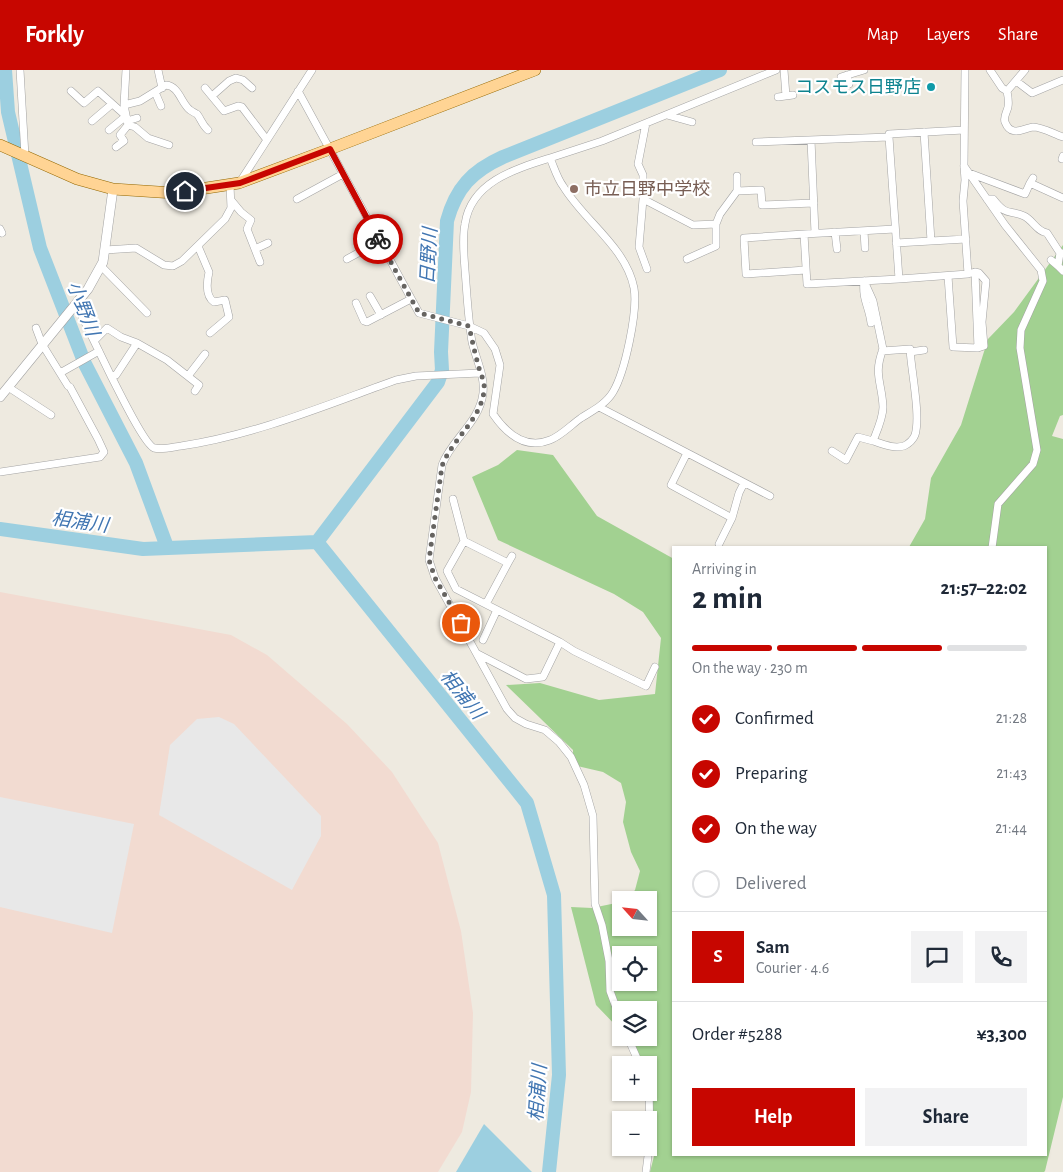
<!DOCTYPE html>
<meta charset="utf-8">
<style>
body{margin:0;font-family:"Alegreya Sans","Noto Sans JP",sans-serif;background:#f2f2f3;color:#1f2937;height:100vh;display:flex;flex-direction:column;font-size:19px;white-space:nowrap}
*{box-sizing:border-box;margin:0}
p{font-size:16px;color:#747a83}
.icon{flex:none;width:28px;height:28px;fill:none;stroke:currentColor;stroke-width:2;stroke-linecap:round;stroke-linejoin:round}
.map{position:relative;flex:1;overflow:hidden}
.panel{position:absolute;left:672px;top:476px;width:375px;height:610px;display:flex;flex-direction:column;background:#fff;border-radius:0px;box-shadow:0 1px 4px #0004}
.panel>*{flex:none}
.needle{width:32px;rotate:297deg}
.buttons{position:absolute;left:612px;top:821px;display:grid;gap:10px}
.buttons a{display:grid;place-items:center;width:45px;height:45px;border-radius:0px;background:#fff;box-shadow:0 1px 4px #0004;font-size:25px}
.pin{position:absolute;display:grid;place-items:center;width:42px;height:42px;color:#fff;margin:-21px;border:2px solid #fff;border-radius:50%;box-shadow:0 1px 5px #0007}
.courier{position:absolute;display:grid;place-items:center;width:50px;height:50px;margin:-25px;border:4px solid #c70600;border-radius:50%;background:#fff;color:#222;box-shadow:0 1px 6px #0007}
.overview em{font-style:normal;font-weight:700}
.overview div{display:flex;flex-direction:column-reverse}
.overview{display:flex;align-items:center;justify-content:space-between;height:85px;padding:0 20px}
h1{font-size:32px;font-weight:700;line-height:38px}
.bar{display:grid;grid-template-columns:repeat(4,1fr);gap:8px 5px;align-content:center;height:60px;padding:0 20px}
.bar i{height:6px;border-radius:4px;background:#e0e1e3}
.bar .active{background:#c70600}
.bar p{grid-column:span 4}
.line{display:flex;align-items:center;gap:12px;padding:0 20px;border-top:1px solid #e0e1e3}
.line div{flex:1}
.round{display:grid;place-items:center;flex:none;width:52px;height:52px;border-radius:0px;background:#f2f2f3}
ol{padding:0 20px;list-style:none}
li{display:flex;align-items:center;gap:15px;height:55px}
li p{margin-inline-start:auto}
li .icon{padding:5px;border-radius:50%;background:#c70600;color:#fff;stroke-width:4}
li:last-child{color:#747a83}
li i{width:28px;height:28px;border:2px solid #e0e1e3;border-radius:50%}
.primary-button{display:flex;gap:10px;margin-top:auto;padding:10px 20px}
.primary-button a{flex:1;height:58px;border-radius:0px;background:#c70600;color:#fff;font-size:20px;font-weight:700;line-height:58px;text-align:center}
.primary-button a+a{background:#f2f2f3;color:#1f2937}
header{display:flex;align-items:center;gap:30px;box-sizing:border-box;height:70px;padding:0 25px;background:#c70600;color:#fff}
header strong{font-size:24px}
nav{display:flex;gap:28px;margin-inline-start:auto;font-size:18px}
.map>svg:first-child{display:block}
.military{fill:#f2dbd1}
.forest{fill:#a2d191;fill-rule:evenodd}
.parking{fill:#e8e8e8}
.water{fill:#9ccfe0}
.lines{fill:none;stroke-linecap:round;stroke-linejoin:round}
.river{stroke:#9ccfe0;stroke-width:14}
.minor-casing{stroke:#a3a3a3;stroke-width:8}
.tertiary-casing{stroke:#a3a3a3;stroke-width:10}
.primary-casing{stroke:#936700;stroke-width:12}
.minor{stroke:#fff;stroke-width:7}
.tertiary{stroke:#fff;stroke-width:9}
.primary{stroke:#ffd494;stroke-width:11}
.done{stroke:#666461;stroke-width:5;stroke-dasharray:0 9}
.route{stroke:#c70600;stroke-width:6}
.culture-dot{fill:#0f9aa8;stroke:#fff;stroke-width:2}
.education-dot{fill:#8d6e63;stroke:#fff;stroke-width:2}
.labels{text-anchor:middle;stroke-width:4.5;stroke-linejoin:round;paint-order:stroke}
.culture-label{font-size:18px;fill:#0d838f;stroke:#fff;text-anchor:end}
.education-label{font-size:18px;fill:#785e54;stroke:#fff;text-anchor:start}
.water-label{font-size:19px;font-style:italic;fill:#4176b2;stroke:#fff}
</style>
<header>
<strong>Forkly</strong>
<nav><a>Map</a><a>Layers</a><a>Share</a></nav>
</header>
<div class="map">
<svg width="1063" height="1102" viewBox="0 0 1063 1102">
<rect width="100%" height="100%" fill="#eeeae0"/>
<path class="military" d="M0,522l231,43 36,20 80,69 45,48 46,71 23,88 12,82 -2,79 -9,40 -24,40h-438z"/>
<path class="forest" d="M1063,175v170l-3,1 -8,20 11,3v658l-18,74 -1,1h-394l4,-16 -2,-51 -3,-13v-27h-12l-10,-27h22v-28h-28v21l-25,-26 -25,-98 21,1 29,-6v26h28v-28h-22l8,-10 5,-19 -9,-19 -8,-30 3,-20 -5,-19 -18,-11 -30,-7v-15l-67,-65 34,-2 59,17 56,-6 6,-56 -18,-26 -29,-18 -116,-54 -26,-63 26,-12 19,-15 36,5 44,61 77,43v596h372v-607l-137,-1 16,-28 6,-41 30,-53 27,-86 26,-27zM621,885h28v27h-28z"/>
<path class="parking" d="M219,647l15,7 87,92v20l-29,54 -133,-75 11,-70 27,-26z
M0,727l134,27 -22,109 -112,-26z"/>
<path class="water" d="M484,1054l48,48h-76z"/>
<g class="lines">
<path class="river" d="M5,0l3,42 32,136 45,116 51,99 31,84
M0,459l143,20 174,-7 210,261 27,92 5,180 -10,97
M317,472l121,-160 4,-12 -1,-18 6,-131c9,-33 25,-50 56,-64l217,-87"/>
<g class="minor-casing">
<path id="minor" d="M20,0l5,86
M126,0l-2,35 4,20 7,2 13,11 21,7
M158,0l4,18
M784,0l2,26
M965,0l-1,96 1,14 -2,21 5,73
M990,0l12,18 5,3c1,5 2,11 1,16 -1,5 -5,10 -3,15 6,16 19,6 28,5 9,0 21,7 30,10
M847,5l2,9
M841,7l23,-7
M1016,11l16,12 31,-13
M205,18l19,23 14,-5 4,1 25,33
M71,21l13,12 14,-12 28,25 -17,14
M298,21l121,222 50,13 15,7 11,16 5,16 -7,49c13,19 32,36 57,26 11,-4 21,-15 31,-22 11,-7 25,-14 32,-26 12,-20 25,-81 21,-104 -8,-41 -50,-67 -71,-102 -6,-8 -9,-19 -13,-28l52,-17 174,-71
M1007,21l18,-21
M155,22l6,14
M212,26l17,-15 7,-3 7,2 9,8
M778,27l15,-2
M124,35l16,-4 26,-16c13,1 15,18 24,25 0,0 6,4 7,4 4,5 5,11 11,16
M667,45l25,7
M92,51l20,-17
M127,51l10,-3
M646,53l-8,41 5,11v24l50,26 23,-1
M924,62l7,109
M889,67l10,142 -92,5 -3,-50 91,-5
M811,70l4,93
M756,72l133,-5v-3l75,-4
M116,77l8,-6 -4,-6 8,-10
M550,88c-35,11 -79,24 -85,66 -3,14 -1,31 0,46 2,24 3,48 7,72 4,17 13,34 11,51 -3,29 -32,47 -41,72l-13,95 6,18 72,131 8,9 11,6 19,6 14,12 12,15 13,28 9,31 2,88 7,21 7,36 1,30 11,30
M1062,89l1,-3
M964,96l41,59 36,45 2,11 -22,49 -1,18 17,102 -4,14 -35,40 -6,44
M969,103l56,21 5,-11
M737,106v15l24,-1 1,15 52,-2
M1033,108l-3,5 33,15
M240,112l72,-112
M297,129l46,-25
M643,129l-4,48 8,22
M987,129h6c14,18 15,10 31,17 9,4 12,15 23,17l13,20h3
M231,130l10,12 10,8 -4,9 13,33
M0,159l2,4
M864,161l1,17
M835,162l2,17
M804,164l-60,4 2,36 60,-4
M896,173l70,-4
M198,176l11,26c-2,9 -4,24 5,30l11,-2 4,17 -19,16
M255,179l13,-6
M105,180l31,-2 28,17 9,1 9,-5 43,-42 6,-11 -1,-23
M1060,183l-2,13 5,5
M347,189l33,-18
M687,189l29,-13v-22l4,-10 17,-23
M1051,190l7,6
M101,196l46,47
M975,202l4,1 7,8 -4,41 2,24 -6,2
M899,209l69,-5 7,-2 3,76 -25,-1 -5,-71
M864,211l9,20 10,48c-10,26 -1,33 0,58 0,11 -6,24 -10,34 10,3 20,8 31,5 4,-2 9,-6 11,-11 6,-19 -4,-65 -5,-86l-28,2
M864,211c-2,19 5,25 7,42
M370,226l11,19
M356,233l8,18 3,1 44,-23
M76,234l35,72 5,-1 21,-32 30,17 32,25 -4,6
M94,271l13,-13 14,9 16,6
M910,282l14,-2
M60,303l39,-22
M111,306c7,13 33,68 43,72 8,2 19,-1 27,-2 74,-11 145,-41 215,-66l20,-4 64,-3
M188,306l17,-22
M8,317l43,28
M599,337l171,89
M832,381l14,9 12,-23 15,4
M687,383l-16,32 61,33 -13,26
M0,402l100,-15 4,-5 -6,-13 -28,-52 -2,-1 -26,-42 -6,-16
M453,429l11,42 -17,30 9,18 104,53
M732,448l7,-25 5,-10
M464,471l44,22 4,-7
M486,534l22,-41
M483,570l14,-30
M478,584l48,25 17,-2 17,-35 14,9 72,35 9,-19
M628,968l12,27
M646,1102l4,-32 -1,-54"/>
</g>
<g class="tertiary-casing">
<path id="tertiary" d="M0,327l88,-108 15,-27 10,-73"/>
</g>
<g class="primary-casing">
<path id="primary" d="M0,75l77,34 36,10 61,4 65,-10 91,-34 205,-79"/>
</g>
<use href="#minor" class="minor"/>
<use href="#tertiary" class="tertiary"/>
<use href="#primary" class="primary"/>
</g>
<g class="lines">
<path class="done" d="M378,169l41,74 50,13c3,14 6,28 10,42 1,5 4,10 5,15 3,32 -32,55 -42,83l-13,94 6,18 26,45"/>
<path class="route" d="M185,121l55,-8 90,-34 48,90"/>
</g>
<circle class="culture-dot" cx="931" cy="17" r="5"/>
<circle class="education-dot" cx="574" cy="119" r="5"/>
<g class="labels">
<g class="culture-label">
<text x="921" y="23">コスモス日野店</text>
</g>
<g class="education-label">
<text x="584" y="125">市立日野中学校</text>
</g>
<g class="water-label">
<text transform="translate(428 186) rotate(-87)" y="7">日野川</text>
<text transform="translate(84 238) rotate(69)" y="7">小野川</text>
<text transform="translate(80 451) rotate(8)" y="7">相浦川</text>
<text transform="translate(463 624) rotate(51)" y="7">相浦川</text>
<text transform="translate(537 1023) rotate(-86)" y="7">相浦川</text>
</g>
</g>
</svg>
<div class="buttons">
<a><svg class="needle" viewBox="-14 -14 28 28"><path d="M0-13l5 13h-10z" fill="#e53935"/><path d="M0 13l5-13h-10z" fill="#747a83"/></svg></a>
<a><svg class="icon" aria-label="locate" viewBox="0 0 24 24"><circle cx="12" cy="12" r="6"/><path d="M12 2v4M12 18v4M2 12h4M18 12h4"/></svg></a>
<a><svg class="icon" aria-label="layers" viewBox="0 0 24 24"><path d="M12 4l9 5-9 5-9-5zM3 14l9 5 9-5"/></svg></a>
<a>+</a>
<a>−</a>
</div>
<div class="pin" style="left:461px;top:553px;background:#ea580c"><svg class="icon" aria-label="bag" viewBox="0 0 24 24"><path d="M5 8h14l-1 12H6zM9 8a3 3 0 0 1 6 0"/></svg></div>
<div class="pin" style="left:185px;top:121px;background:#1f2937"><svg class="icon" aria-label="home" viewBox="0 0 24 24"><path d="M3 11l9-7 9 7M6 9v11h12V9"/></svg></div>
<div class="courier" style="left:378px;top:169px"><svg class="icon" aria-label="bike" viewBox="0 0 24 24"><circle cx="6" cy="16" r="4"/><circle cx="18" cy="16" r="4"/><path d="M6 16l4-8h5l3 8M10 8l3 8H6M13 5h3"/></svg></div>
<section class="panel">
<div class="overview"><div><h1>2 min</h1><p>Arriving in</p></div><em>21:57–22:02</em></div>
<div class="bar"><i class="active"></i><i class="active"></i><i class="active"></i><i></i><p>On the way · 230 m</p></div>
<ol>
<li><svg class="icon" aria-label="check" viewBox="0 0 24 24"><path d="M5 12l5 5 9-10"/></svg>Confirmed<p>21:28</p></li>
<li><svg class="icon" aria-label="check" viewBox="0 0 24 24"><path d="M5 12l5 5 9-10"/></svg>Preparing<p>21:43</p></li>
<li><svg class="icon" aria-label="check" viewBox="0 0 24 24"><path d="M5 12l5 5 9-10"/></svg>On the way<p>21:44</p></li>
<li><i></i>Delivered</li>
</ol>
<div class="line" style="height:90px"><b class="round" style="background:#c70600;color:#fff">S</b><div><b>Sam</b><p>Courier · 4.6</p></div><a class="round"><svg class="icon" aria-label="chat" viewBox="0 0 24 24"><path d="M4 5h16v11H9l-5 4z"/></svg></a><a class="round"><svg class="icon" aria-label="phone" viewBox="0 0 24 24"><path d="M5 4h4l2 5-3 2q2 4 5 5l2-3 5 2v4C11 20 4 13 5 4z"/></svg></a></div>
<div class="line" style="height:65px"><div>Order #5288</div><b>¥3,300</b></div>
<div class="primary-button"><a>Help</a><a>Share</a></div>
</section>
</div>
